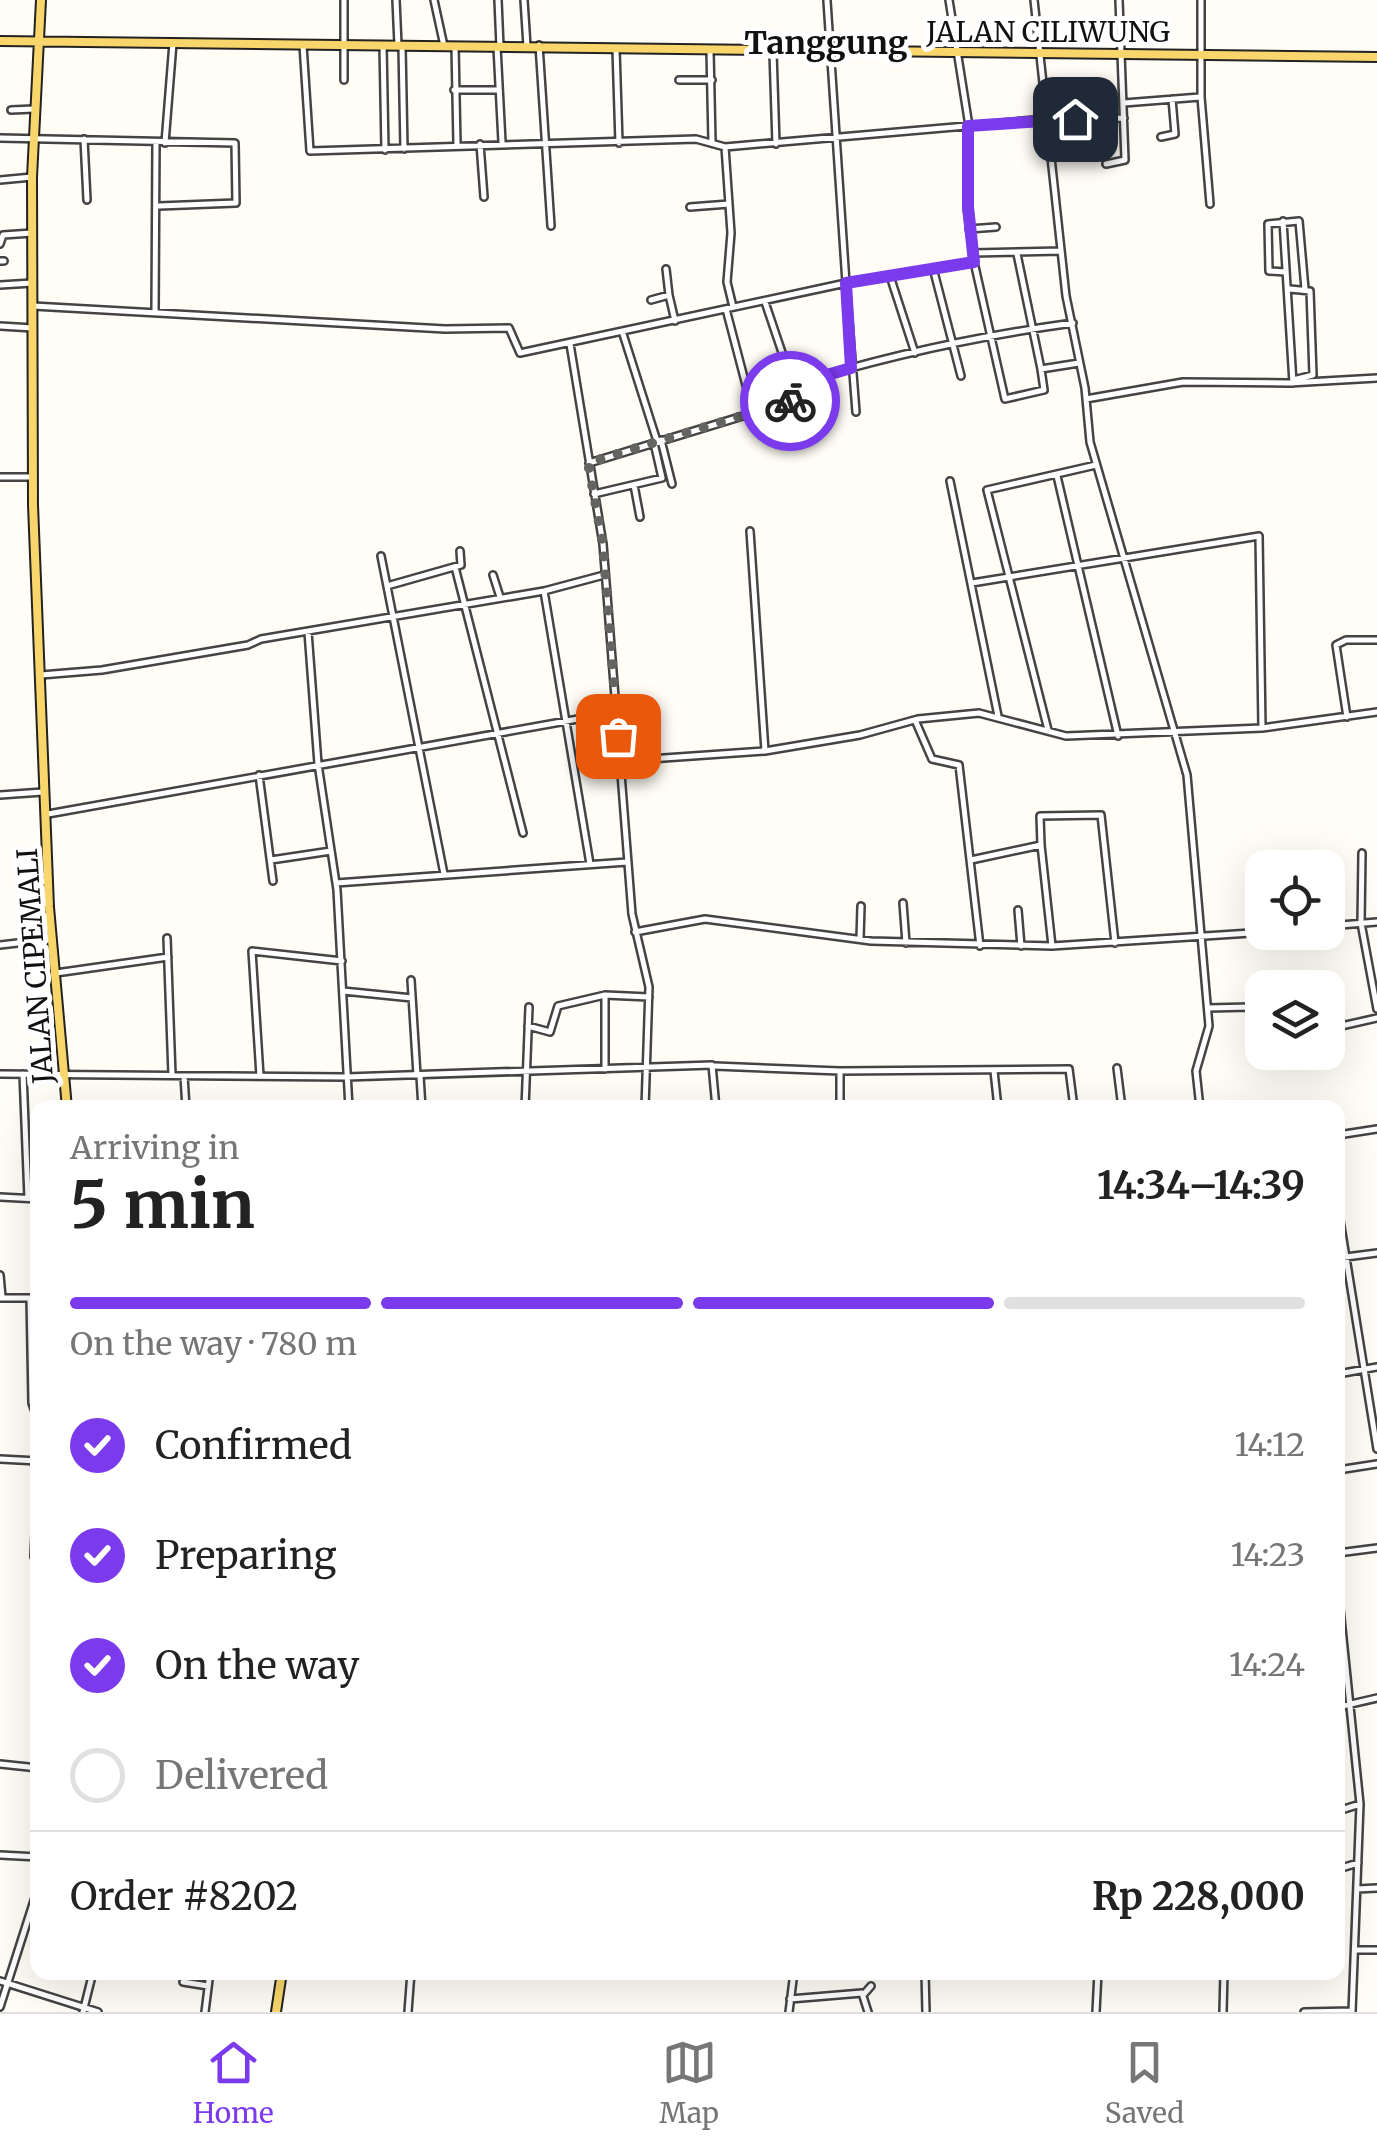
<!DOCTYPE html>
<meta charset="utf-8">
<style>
body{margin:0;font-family:Merriweather,serif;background:#f6f6f6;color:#222;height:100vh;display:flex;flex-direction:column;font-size:38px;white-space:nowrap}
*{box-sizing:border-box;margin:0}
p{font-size:32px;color:#767676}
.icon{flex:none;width:55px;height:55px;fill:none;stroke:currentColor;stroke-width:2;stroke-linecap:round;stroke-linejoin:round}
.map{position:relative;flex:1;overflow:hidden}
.drawer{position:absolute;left:30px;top:1100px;width:1315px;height:880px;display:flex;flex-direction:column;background:#fff;border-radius:20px;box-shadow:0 10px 40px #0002}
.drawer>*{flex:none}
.tools{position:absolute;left:1245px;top:850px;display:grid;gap:20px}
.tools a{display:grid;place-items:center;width:100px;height:100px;border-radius:20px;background:#fff;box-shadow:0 10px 40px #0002;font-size:50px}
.pin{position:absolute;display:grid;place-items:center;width:85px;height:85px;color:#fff;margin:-42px;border-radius:20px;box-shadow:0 5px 15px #0006}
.courier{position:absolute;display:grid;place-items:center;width:100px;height:100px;margin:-50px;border:8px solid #7c3aed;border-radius:50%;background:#fff;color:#222;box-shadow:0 2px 12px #0007}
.summary em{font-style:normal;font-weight:700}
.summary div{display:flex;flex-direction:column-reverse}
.summary{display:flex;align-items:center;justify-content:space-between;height:170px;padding:0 40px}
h1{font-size:65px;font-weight:700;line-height:75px}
.bar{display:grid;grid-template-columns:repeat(4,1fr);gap:15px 10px;align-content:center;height:120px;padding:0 40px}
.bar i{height:12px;border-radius:8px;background:#e0e0e0}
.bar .current{background:#7c3aed}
.bar p{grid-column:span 4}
.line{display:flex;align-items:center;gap:25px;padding:0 40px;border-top:2px solid #e0e0e0}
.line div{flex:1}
ol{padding:0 40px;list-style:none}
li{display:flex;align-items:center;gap:30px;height:110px}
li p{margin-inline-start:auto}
li .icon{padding:10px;border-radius:50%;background:#7c3aed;color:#fff;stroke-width:4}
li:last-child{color:#767676}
li i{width:55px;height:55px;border:5px solid #e0e0e0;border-radius:50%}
.menu{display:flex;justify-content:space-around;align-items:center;height:140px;border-top:2px solid #e0e0e0;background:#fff;font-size:28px;color:#767676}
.menu a{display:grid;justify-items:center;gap:5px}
.menu .current{color:#7c3aed}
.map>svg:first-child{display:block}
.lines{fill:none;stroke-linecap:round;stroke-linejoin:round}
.minor-casing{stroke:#444;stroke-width:10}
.major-casing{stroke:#222;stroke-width:12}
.minor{stroke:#fff;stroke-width:5}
.major{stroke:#f9d66b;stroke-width:8}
.done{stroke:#646461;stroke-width:10;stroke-dasharray:0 18}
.route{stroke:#7c3aed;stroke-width:12}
.labels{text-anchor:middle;stroke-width:10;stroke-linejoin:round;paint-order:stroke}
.street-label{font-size:28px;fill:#111;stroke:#fff}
.quarter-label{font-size:32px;font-weight:bold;fill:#111;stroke:#fff}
</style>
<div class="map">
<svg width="1377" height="2012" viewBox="0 0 1377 2012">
<rect width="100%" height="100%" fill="#fffdf5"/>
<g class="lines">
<g class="minor-casing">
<path id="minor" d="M344,0v80
M396,0l2,45
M434,0l10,46
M498,0l2,47
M524,0l3,46
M949,0l20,126 -2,81 7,55 31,137 39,-9 -3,-21
M1034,0l32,296 19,92 5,54 97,333 22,251 -13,45 4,37
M1201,0v97l9,107
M303,45l7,106 386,-12 29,8 6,86 -4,49 6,25
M383,45l2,105
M539,45l12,181
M455,46l2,99
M402,47l2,102
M497,47l5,95
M616,49l3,94
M710,51l2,91
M773,52l3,92
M679,80h33
M454,90h45
M1124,103l76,-6
M11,110l23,-1
M1161,137l14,-3 -3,-35
M0,138l235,5 1,60 -77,3
M84,139l3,61
M165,143l8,-100
M480,144l4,53
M725,147l321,-28 78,-1
M1106,164l19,-4 -6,-160
M0,180l32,-3
M690,207l39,-3
M1283,221l10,162
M969,229l27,-2
M0,244l3,-9 29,-2
M973,253l88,-2
M1017,254l24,115 38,-6
M0,261h4
M933,268l28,108
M666,269l3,26
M1286,272l-17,-1 -1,-47 31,-3 6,68
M890,276l25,77
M0,285l32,-2
M1290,289l20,2 3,84 -20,5
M651,300l18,-5 6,26
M765,302l28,83
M33,306l412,23 64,-1 11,25 326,-70 -19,-282
M726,309l27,103
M155,312l1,-170
M0,326l33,2
M623,334l34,107
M570,344l33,200 29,370 17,73 -4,121
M1086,399l97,-17 106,1 88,-5
M856,412l-10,-129 128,-21
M661,440l11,44
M589,463l203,-62 1,-16c92,-29 185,-49 280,-62
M1057,476l61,260
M0,477h32
M950,481l48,235
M634,485l6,32
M594,494l68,-16 -8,-35
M750,531l15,220
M381,556l63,318
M455,567l68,266
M493,575l7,22
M972,583l287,-47 3,192
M387,586l74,-21 -1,-14
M544,591l46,273
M308,632l10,132 19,126 12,218
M41,675l61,-5 146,-25 13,-6 283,-48 60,-16
M1347,717l-11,-72 10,-5h31
M915,720l17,39 27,6 21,181
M1048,730l-61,-240 109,-25
M621,761l144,-10 95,-16 58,-16 61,-6 87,23 196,-8 115,-16
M259,775l14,106
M0,795l43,-3
M48,814l569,-102
M1041,845l-1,-29 61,-1 14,128
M1362,853l-1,70 16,86
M271,860l60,-9
M971,860l70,-15 11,101
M336,883l291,-21
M903,903l3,40
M1018,910l3,36
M1328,926l49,-4
M635,932l70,-13 166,22 181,5 214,-14
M167,938l5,137
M860,939l1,-33
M0,945l52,-6
M56,973l112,-16
M411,980l6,95
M343,991l69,7
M1208,1008l42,-1v23
M528,1026l22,6 8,-26 47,-11 44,2
M1328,1029l49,-11
M715,1066l125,5 229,-2 5,39
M1117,1068l5,40
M605,1069v-74
M840,1071v37
M994,1071l4,37
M0,1074l346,3 366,-12 4,43
M23,1074l5,124
M184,1076l2,32
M260,1076l-8,-125 90,10
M420,1076l2,32
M525,1108l4,-101
M1338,1135l39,-6
M0,1197l38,2
M1338,1208l39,241
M1338,1258l39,-5
M0,1275l2,22
M0,1298h38
M30,1298l2,105 6,17
M1338,1374l39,-7
M0,1459l38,2
M1338,1470l39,-6
M1338,1553l39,-5
M34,1557l4,-89
M1338,1589l22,215 -8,208
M1338,1707l39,-9
M0,1764l38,4
M1338,1811l22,-7
M0,1855l38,2
M1338,1869l20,-6
M1357,1889l20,-1
M1355,1950h22
M925,1972l1,40
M0,1981l98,31
M183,1982l25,4
M864,1994l7,-8
M790,1999l72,-6 6,19
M0,2007l38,-119
M83,2012l10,-40
M205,2012l5,-40
M408,2012l3,-40
M789,2012l5,-40
M1096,2012l2,-40
M1223,2012l1,-40
M1304,2012l48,-1"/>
</g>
<g class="major-casing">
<path id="major" d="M41,0l-9,177 1,328 16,402 18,201
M0,41l1377,16
M276,2012l6,-40"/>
</g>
<use href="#minor" class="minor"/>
<use href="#major" class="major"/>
</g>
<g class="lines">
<path class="done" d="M618,736l-15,-192 -15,-81 202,-62"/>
<path class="route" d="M790,401l6,-7 -3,-9 58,-17 -5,-85 128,-21 -6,-55v-81l107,-7"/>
</g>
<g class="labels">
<g class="street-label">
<text x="1048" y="42">JALAN CILIWUNG</text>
<text transform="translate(35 966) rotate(-94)" y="10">JALAN CIPEMALI</text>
</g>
<g class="quarter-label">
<text x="826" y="54">Tanggung</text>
</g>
</g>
</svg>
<div class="tools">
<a><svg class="icon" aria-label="locate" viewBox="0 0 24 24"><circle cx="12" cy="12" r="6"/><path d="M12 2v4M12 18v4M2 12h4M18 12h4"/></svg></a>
<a><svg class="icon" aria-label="layers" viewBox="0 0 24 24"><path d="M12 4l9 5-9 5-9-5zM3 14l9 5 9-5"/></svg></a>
</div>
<div class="pin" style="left:618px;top:736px;background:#ea580c"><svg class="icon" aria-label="bag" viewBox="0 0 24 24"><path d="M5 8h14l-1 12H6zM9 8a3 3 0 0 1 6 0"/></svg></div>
<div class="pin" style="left:1075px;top:119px;background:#1f2937"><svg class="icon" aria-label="home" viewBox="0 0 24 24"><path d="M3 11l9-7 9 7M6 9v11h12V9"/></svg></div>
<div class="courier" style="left:790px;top:401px"><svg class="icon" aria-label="bike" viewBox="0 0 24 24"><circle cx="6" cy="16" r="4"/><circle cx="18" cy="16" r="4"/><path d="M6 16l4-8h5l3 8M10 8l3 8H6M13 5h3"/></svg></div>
<section class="drawer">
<div class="summary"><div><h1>5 min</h1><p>Arriving in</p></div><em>14:34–14:39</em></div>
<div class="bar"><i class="current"></i><i class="current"></i><i class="current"></i><i></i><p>On the way · 780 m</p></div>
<ol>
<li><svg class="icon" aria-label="check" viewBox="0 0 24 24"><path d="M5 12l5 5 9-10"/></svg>Confirmed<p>14:12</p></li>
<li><svg class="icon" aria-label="check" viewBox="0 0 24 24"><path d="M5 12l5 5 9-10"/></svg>Preparing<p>14:23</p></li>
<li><svg class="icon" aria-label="check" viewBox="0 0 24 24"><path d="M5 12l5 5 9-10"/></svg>On the way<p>14:24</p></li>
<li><i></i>Delivered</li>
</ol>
<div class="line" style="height:130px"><div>Order #8202</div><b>Rp 228,000</b></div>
</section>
</div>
<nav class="menu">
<a class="current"><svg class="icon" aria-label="home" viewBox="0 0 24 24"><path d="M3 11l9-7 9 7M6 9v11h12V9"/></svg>Home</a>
<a><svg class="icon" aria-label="map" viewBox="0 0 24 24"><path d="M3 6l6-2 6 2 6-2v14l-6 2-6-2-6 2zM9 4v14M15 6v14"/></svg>Map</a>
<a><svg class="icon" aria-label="saved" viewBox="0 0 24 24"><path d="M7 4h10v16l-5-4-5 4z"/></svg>Saved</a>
</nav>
